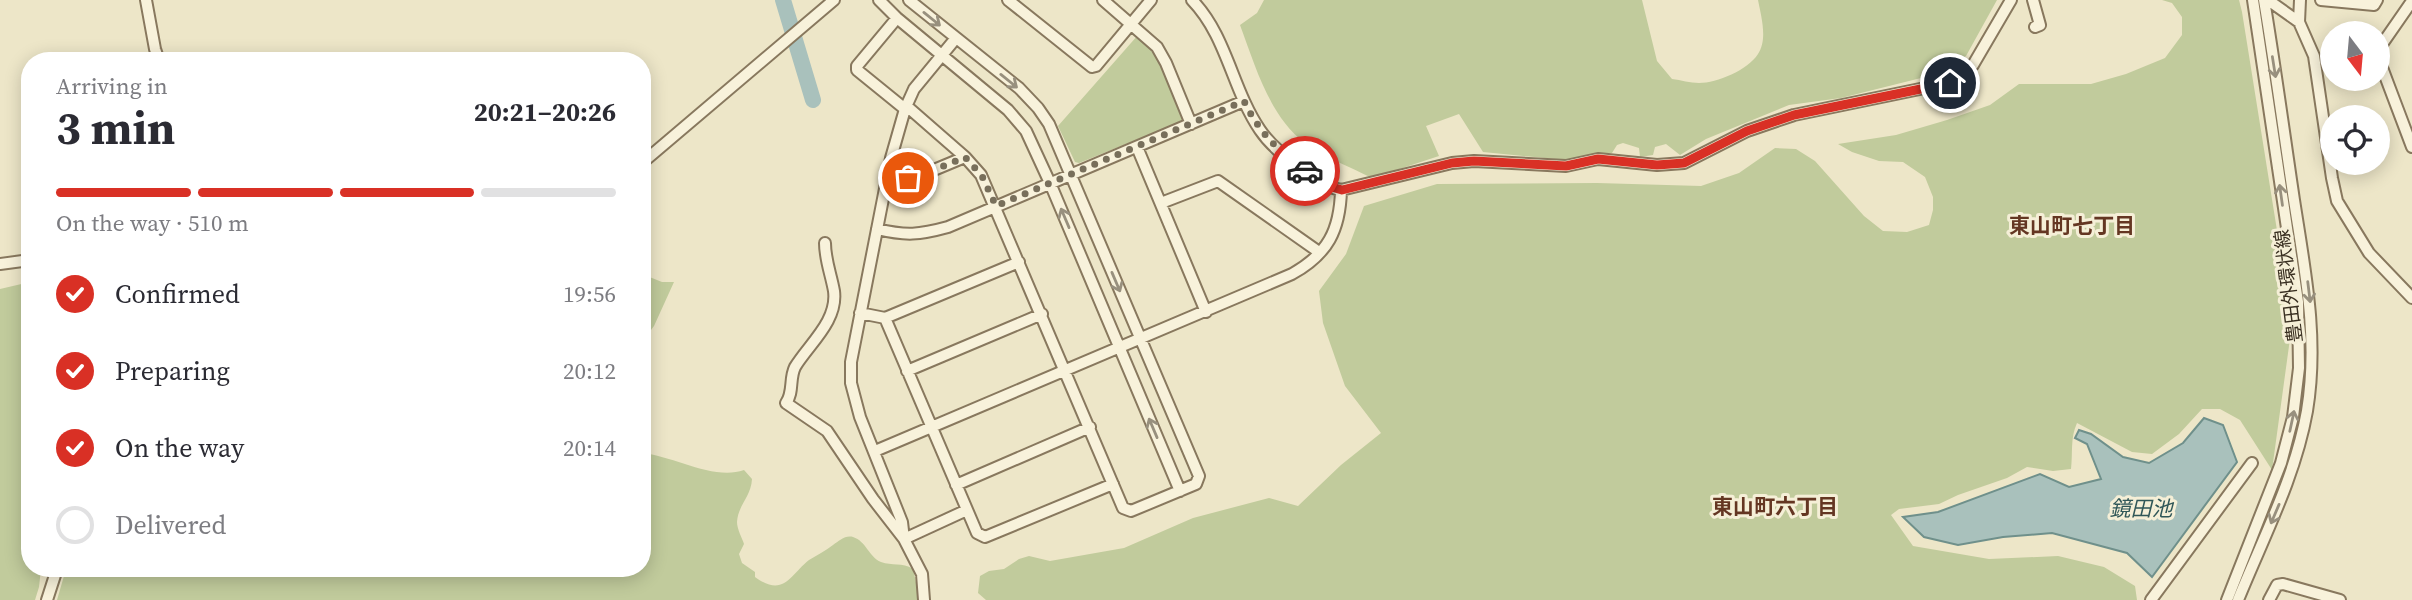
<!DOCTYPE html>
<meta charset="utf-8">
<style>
body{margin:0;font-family:"Source Serif 4","Noto Sans JP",serif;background:#f2f2f3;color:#2b2b33;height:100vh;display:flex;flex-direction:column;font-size:26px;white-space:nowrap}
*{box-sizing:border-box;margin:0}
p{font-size:23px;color:#7c7c81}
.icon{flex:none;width:38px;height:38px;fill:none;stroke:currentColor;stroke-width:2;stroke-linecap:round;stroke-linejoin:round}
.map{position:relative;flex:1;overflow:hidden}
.details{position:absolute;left:21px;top:52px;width:630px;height:525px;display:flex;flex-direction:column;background:#fff;border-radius:28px;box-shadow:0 4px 18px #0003}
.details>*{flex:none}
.needle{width:46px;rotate:164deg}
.controls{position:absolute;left:2320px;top:21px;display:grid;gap:14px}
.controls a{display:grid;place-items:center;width:70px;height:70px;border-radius:50%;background:#fff;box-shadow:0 4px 18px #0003;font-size:35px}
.pin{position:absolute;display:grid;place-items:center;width:60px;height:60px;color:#fff;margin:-30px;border:4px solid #fff;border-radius:50%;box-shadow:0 2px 7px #0007}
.courier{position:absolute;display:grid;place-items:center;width:70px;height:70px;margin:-35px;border:5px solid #d93025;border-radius:50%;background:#fff;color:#222;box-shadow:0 2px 9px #0007}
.headline em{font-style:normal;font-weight:700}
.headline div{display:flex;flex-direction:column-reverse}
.headline{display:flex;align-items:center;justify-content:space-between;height:119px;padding:0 35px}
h1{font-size:46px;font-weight:700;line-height:52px}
.bar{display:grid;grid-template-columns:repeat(4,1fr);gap:10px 7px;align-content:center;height:84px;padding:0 35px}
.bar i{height:9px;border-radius:5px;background:#e1e1e2}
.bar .selected{background:#d93025}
.bar p{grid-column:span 4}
ol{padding:0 35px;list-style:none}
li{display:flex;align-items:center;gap:21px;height:77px}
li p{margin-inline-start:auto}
li .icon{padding:7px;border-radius:50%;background:#d93025;color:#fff;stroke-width:4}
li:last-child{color:#7c7c81}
li i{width:38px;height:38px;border:4px solid #e1e1e2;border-radius:50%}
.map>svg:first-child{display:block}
.green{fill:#c1cb9c}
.water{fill:#a9c1bc;stroke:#6f908b;stroke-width:2}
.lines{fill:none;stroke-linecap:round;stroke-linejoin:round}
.river{stroke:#a9c1bc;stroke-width:16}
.minor-casing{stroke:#88785e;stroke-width:14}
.minor{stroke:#f8f2db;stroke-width:10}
.oneway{stroke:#98907e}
.done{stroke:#786f5b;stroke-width:7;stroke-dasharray:0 12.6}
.route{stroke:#d93025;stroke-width:9}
.labels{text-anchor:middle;stroke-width:6;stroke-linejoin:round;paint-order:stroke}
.street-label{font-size:19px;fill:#392f21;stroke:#f5efd7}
.neighbourhood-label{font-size:21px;font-weight:bold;fill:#643622;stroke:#f5efd7}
.water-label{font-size:21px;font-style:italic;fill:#305758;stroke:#f5efd7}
</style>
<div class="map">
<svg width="2412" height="600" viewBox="0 0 2412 600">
<rect width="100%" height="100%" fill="#ede6c8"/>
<path class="green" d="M1264,0h378l15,61 15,18c9,1 18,4 27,4 18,0 49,-13 59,-29 10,-15 3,-38 0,-54h239l-31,56 -25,17 -100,25 -52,7 -83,34 -26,16 -14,-11 -11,3 -2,8 -13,2 -1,-9 -16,-5 -6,2 -5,8h-15l-32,7 -82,-8 -24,-38 -33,12 13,30 -67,22c-22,-11 -48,-21 -67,-35 -36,-27 -50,-78 -65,-118l17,-12z
M2162,0h77l3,12 50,312 -20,146 -32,-50 -20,-11h-18l-23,25 -27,20 -20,-2 -55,-29c-7,15 -4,30 -6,46l-18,2 -26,-4 -20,11 -49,17 -19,9 -40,5 -8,6 22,31 76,13 69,-3 46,11 31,19 2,14h-1151l-8,-7 2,-17 9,-5 15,-2 15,-10 10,-3 21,5 74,-13 69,-30 76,-20 29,8 43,-41 40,-32 -36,-47 -22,-63 -4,-32 27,-37 18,-48 73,-22 160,-1 104,3 38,-13 36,-25 21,1 19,12 49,55 19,15 24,1 22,-7 4,-15v-13l-8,-20 -22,-15 -24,-1 -27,-9 -14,-8 58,-9 51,-15 43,-15 29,-21h72l35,-10 39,-16 17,-23v-18l-10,-14z
M1138,35c26,26 33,49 48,83l-3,3 -104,42 -4,-1 -17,-36z
M642,274l20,8h12l-20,44 -12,16z
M30,282v287h11l-2,18 -4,13h-35v-311z
M642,453c32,3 72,28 102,17l8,9c-1,18 -14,26 -15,43 0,7 5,16 7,22l-5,10 3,9 13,9v5c29,21 35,-2 54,-17 8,-5 16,-9 24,-15 6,-4 12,-10 20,-8 13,4 16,20 28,25 11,4 21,0 32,7l7,31h-863l9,-31h576z"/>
<path class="water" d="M2204,418l19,7 14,37 -85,115 -25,-24 -75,-20 -49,4 -45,8 -34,-8 -21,-20 35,-5 102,-38 29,13 32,-8 -14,-35 -12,-6 4,-8 12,4 32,23 26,6 34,-20z"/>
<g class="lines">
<path class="river" d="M783,0l30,100"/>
<g class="minor-casing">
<path id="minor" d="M146,0l9,49 4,12
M879,0l18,18 111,92 18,21 24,52 130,308
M1008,0l84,67 4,-1 55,-66
M1103,0l54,47 9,16 25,61
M1192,0c35,36 40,89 68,130 10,15 24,26 39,37 13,10 26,20 42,23l111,-27 22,-2 92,5 32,-7 59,6 27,-2 63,-32 47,-16 155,-32 24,-18 38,-65
M2033,0l7,25 -5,2
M2268,0l31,22
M2300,0l-1,22 15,34 18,122 5,23 32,52 43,45
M2321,0l53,5 3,-5
M897,18l-40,48v4l48,39h5l55,48 16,18 142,333 8,3 65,-27 3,-8 -150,-352 -11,-16 -19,-20 -110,-88
M2378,50l34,-49
M2378,57l34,90
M1137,147l69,165
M642,163l192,-163
M888,174l20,4 9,-1 48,-20
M1161,203l57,-22 101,71
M877,229c29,7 42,6 71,-2l296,-126
M825,243c0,17 6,31 9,48 4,30 -25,53 -39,76 -6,12 -1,25 -9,36l41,28 46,68 31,40 18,35 2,26
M0,264l30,-4
M860,313l25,5 134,-56
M885,318l92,215 8,4 128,-53
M907,371l135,-57
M875,451l417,-177c36,-20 48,-44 49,-84
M956,485l134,-58
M904,539l-2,-17 -42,-105 -9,-34v-21l40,-204 14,-49 9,-20 42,-51
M904,539l63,-29
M47,600l10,-31
M2151,600l101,-137
M2227,600l54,-137 12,-46 6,-49 -1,-66 -45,-302
M2238,600c25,-62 57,-122 69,-189 12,-72 -2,-140 -13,-211 -10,-67 -19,-134 -30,-200
M2269,600l8,-15 6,-1 57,16"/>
</g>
<use href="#minor" class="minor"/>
</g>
<defs><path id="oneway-shaft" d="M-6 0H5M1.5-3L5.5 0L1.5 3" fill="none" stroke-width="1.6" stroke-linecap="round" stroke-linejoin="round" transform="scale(1.75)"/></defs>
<g class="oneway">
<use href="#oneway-shaft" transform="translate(932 19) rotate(39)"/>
<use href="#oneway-shaft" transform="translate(2274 67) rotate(81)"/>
<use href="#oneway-shaft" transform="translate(1009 81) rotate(39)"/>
<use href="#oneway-shaft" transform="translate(2281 195) rotate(-98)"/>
<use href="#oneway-shaft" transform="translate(1065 218) rotate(-113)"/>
<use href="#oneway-shaft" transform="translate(1116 282) rotate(67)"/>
<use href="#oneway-shaft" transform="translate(2309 292) rotate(83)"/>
<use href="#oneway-shaft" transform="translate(2292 421) rotate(-78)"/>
<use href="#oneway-shaft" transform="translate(1153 428) rotate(-113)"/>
<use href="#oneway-shaft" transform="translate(2275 514) rotate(113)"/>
</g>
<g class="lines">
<path class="done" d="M908,178l12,-2 45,-19 17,19 14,30 248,-105c15,31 34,50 61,70"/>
<path class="route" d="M1305,171l20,14 17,5 110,-27 22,-2 92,5 32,-7 59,6 27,-2 63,-32 47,-16 156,-32"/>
</g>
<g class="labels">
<g class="street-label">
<text transform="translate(2288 286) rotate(-97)" y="7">豊田外環状線</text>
</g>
<g class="neighbourhood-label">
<text x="2072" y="233">東山町七丁目</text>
<text x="1775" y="514">東山町六丁目</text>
</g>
<g class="water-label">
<text x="2141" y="516">鏡田池</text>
</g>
</g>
</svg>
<div class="controls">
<a><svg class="needle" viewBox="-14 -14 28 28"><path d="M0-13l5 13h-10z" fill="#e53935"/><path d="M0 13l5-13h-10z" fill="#7c7c81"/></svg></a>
<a><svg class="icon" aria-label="locate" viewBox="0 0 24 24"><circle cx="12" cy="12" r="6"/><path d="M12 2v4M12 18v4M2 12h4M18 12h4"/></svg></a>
</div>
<div class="pin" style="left:908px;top:178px;background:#ea580c"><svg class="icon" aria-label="bag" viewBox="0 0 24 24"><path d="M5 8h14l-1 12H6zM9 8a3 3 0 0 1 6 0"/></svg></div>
<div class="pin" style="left:1950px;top:83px;background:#1f2937"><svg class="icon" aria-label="home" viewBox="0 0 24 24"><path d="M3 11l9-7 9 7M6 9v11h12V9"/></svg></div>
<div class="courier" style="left:1305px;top:171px"><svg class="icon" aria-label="car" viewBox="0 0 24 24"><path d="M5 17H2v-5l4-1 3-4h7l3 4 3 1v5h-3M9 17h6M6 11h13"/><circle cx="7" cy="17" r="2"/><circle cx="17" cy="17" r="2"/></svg></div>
<section class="details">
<div class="headline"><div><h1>3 min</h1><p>Arriving in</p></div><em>20:21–20:26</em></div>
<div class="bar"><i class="selected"></i><i class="selected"></i><i class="selected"></i><i></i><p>On the way · 510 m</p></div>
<ol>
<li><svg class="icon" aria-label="check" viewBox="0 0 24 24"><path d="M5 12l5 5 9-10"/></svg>Confirmed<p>19:56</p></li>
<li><svg class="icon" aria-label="check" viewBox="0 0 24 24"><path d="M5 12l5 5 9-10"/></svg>Preparing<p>20:12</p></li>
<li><svg class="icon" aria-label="check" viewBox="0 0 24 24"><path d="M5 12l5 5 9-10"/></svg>On the way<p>20:14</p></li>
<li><i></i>Delivered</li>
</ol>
</section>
</div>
